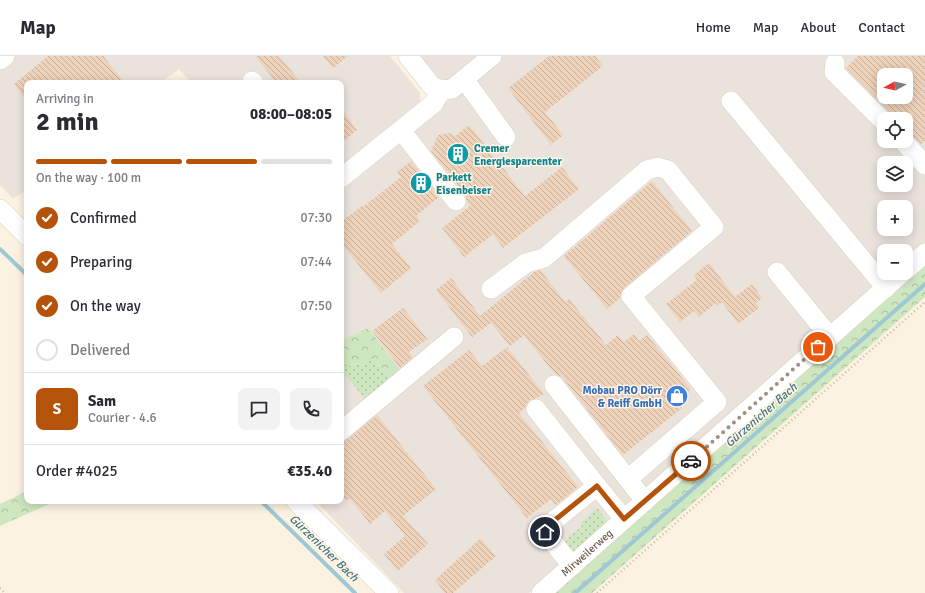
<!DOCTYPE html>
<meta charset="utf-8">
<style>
body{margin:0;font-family:Signika,sans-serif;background:#f2f2f3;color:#2b2b33;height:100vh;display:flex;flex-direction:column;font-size:15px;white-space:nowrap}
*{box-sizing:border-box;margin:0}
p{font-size:13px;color:#7c7c81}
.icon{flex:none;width:22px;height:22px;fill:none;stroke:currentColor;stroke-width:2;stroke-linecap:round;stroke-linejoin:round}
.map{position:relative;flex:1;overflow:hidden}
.drawer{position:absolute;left:24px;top:24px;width:320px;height:424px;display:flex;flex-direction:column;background:#fff;border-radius:8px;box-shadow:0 2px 10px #0003}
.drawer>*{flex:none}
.needle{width:26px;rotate:262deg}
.fabs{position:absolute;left:877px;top:12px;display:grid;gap:8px}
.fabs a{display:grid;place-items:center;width:36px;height:36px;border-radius:8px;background:#fff;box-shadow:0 2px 10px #0003;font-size:20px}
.pin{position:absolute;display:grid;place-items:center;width:34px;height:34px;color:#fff;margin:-17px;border:2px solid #fff;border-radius:50%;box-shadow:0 1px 4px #0007}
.courier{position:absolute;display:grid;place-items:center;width:40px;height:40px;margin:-20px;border:3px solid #b45309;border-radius:50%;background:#fff;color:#222;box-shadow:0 1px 5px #0007}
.head em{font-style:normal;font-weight:700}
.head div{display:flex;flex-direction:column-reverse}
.head{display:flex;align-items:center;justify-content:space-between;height:68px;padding:0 12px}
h1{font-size:26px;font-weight:700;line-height:30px}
.bar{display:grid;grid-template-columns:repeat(4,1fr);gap:6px 4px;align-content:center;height:48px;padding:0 12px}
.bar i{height:5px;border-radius:3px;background:#e1e1e2}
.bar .on{background:#b45309}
.bar p{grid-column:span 4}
.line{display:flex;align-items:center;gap:10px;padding:0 12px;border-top:1px solid #e1e1e2}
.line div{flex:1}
.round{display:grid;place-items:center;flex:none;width:42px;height:42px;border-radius:8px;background:#f2f2f3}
ol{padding:0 12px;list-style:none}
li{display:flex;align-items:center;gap:12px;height:44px}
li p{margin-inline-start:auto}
li .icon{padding:4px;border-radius:50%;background:#b45309;color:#fff;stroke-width:4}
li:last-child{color:#7c7c81}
li i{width:22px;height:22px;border:2px solid #e1e1e2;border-radius:50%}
header{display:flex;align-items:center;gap:24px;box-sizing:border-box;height:56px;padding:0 20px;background:#fff;border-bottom:1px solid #e1e1e2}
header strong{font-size:19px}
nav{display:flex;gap:22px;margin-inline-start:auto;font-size:14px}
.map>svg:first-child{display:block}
.industrial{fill:#eae3dc;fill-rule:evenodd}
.green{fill:url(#green-dots)}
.forest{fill:url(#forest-crowns)}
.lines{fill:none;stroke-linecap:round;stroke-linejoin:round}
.stream{stroke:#9ec8d4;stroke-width:4}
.building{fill:url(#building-back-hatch);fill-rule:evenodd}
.minor-casing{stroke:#decfbe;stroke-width:20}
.path{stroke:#d3b69e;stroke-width:2.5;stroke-dasharray:1 3;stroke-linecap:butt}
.minor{stroke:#fff;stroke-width:19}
.done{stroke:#a18f7f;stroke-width:4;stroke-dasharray:0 7.2}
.route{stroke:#b45309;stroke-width:5}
.labels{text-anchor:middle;stroke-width:3;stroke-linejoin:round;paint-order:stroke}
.culture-label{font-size:11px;font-weight:bold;fill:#0d838f;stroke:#fef6e7;text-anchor:start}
.shop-label{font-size:11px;font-weight:bold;fill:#366cbe;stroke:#fef6e7;text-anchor:end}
.street-label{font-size:11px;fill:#705a4a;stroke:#fef6e7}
.water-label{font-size:12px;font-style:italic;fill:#457483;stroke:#fef6e7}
</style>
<header>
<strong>Map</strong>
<nav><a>Home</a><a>Map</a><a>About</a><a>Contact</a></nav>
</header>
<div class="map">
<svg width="925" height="537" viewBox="0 0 925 537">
<defs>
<pattern id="green-dots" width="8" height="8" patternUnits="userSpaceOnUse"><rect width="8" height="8" fill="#cee7c1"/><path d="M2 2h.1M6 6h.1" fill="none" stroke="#acbe9f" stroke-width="1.8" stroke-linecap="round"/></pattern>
<pattern id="forest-crowns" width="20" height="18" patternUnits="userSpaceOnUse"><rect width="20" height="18" fill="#cee7c1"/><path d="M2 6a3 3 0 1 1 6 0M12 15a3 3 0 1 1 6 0" fill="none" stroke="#acbe9f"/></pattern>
<pattern id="building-back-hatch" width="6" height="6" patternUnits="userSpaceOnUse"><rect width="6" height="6" fill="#efd2ba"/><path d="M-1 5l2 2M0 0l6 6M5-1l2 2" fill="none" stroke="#c6ad99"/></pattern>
</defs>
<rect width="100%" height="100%" fill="#fbf2e1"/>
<path class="industrial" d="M0,0h390l30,37v9l-79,65v-84h-150l-12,-14 -19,14h-133v106l-14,10 -13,-14z
M418,0h507v188l-19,16v-9h-22v22h8l-259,231 -104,89h-125l-88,-92h25v-121l5,-4 48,3 -26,-51 -27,13v-157l110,-86zM884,19h22v22h-22zM884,63h22v22h-22zM884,107h22v22h-22zM884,151h22v22h-22z"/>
<path class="green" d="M375,303l9,13 10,7 -27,22 -21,-25 -5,4v-15l8,1z
M597,452l12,15 -38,34 -11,-12 22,-19 -1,-3z"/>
<path class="forest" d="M925,208v33l-333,296h-37z
M368,272l34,45 -8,6 -10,-7 -9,-13 -27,7 -7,-1v-24z
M27,435v10h29l-56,25v-22z"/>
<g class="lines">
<path class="stream" d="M0,193l27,26
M261,445l94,92
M575,537l350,-309"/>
</g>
<path class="building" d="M48,0h55l22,27h-98v18l-13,-17z
M255,0h24l22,27h-24z
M323,0h25l-15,12z
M549,0h46l8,10 -58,46 18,23 -12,10 -43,-57z
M858,0h67v85l-4,3 -10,-10 -5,-4v-11h-11l-3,-5 -46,-46zM884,19h22v22h-22z
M341,53l16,21 -16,13z
M469,69l56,71 37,-29 17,22 -76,59 -10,-14 -29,23 -22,-29 28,-22 -3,-4 -2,-8 -34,-43 7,-16 13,-2 3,4z
M411,105l28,36 -23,19 4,5 -28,23 19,24 -30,25 -40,-50v-21l21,-16 1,1 38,-30 -4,-5z
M652,125l40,50 -68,57 -3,5 -1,5 -13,11 -43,-53z
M709,207l26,34 17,-13 10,14 -6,5 3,5 -21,16 -16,-22 -5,4 -1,-3 -17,14 -5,-6 -14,11 -14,-18 31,-24 -3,-5z
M540,214l25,32 4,-3 37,46 12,-10 6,7 10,-8 5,7 8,-6 44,54 -15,12 6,7 -59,47 -60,-77 -5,-3 -3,-1 -31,-39 -14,11 -19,-23 -19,14 -36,-47 15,-12 29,38 54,-44z
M403,252l24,31 -18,13 4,5 -13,11 -28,-37z
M507,291l37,47 -7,4 -7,2 -4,5 -1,3 -6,5 59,74 -22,18 -5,-6 -24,19 -104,-132 46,-36 13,16z
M377,359l59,74 -33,27 25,28 -30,27 -14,-17 21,-18 -20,-25 -15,13 -19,-24 -7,-1 -3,-4 1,-6 -1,-1v-46l7,-3z
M480,483l16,17 -43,37h-8l-10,-13z"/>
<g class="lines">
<g class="minor-casing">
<g id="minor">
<path d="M408,0l24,30 10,4 10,-1 40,-33"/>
<path d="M0,4l5,-4"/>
<path d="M835,7l-1,9 50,50"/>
<path d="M464,23l42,58"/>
<path d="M252,25l2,2"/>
<path d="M731,45l155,187"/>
<path d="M401,74l55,71"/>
<path d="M903,85l22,24"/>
<path d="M341,122l92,-74 9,-14"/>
<path d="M0,153l27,27"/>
<path d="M906,214l19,-17"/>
<path d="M777,216l53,65"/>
<path d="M491,233l35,-26 18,-5 103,-88 11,-3 10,3 46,57 -83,69 86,106 -89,77"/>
<path d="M554,329l91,116"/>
<path d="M536,353l61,77 -52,42v4l27,34"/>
<path d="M341,375l113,-94"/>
<path d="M597,430l27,33"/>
<path d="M296,445l93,92"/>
<path id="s1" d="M541,537l361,-320"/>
</g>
</g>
<path class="path" d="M0,532l5,5
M597,537l328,-291"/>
<use href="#minor" class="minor"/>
</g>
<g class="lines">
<path class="done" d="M691,405l127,-114"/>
<path class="route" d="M545,476v-4l52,-42 27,33 67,-58"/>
</g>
<defs>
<g id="building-disc" transform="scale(1.15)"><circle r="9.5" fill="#0f9aa8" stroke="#fef6e7"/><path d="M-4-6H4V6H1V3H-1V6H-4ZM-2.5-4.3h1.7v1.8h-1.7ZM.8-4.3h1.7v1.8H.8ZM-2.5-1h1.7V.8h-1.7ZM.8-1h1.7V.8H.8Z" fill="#fff"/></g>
<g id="shop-disc" transform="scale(1.15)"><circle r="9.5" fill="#3f7fe0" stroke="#fef6e7"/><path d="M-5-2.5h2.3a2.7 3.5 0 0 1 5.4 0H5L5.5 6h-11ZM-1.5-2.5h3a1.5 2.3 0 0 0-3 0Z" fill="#fff"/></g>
</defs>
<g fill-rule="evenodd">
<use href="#building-disc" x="458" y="98"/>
<use href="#building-disc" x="421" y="127"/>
<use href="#shop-disc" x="677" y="340"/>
</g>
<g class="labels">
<g class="culture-label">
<text x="474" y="96">Cremer<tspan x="474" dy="13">Energiesparcenter</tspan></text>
<text x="436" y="125">Parkett<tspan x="436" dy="13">Eisenbeiser</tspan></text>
</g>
<g class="shop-label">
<text x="662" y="338">Mobau PRO Dörr<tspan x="662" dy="13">&amp; Reiff GmbH</tspan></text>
</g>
<g class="street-label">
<text dy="4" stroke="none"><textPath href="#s1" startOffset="61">Mirweilerweg</textPath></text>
</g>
<g class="water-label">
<text transform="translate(761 359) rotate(-41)" y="4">Gürzenicher Bach</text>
<text transform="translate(324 492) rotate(44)" y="4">Gürzenicher Bach</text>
</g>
</g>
</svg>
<div class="fabs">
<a><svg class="needle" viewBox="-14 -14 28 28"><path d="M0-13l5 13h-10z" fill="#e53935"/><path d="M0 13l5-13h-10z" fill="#7c7c81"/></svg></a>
<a><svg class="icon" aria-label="locate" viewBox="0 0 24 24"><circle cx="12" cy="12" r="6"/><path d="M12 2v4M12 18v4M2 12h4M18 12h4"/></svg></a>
<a><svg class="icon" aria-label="layers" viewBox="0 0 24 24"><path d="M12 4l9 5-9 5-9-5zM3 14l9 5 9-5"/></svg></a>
<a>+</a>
<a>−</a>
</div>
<div class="pin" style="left:818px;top:291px;background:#ea580c"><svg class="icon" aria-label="bag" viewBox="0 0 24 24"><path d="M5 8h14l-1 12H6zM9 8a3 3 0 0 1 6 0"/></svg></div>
<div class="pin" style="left:545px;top:476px;background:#1f2937"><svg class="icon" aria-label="home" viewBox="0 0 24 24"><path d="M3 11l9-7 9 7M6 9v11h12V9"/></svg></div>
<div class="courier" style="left:691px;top:405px"><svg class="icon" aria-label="car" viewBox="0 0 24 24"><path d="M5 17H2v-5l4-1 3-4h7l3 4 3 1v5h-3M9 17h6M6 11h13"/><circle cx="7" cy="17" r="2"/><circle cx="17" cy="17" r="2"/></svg></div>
<section class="drawer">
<div class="head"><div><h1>2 min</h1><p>Arriving in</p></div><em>08:00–08:05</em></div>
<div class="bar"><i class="on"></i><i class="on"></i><i class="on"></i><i></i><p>On the way · 100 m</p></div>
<ol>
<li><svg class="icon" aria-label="check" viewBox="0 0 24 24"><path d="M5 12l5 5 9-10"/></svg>Confirmed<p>07:30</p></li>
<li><svg class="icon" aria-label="check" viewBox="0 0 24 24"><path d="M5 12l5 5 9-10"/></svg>Preparing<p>07:44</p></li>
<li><svg class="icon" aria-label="check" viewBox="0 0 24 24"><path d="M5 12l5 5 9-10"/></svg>On the way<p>07:50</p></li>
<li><i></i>Delivered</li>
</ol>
<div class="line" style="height:72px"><b class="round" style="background:#b45309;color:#fff">S</b><div><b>Sam</b><p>Courier · 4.6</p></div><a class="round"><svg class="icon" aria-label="chat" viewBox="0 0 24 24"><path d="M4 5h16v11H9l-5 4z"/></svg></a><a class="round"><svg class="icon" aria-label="phone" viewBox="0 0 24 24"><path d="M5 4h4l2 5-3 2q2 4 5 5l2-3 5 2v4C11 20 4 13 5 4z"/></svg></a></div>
<div class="line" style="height:52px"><div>Order #4025</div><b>€35.40</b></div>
</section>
</div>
